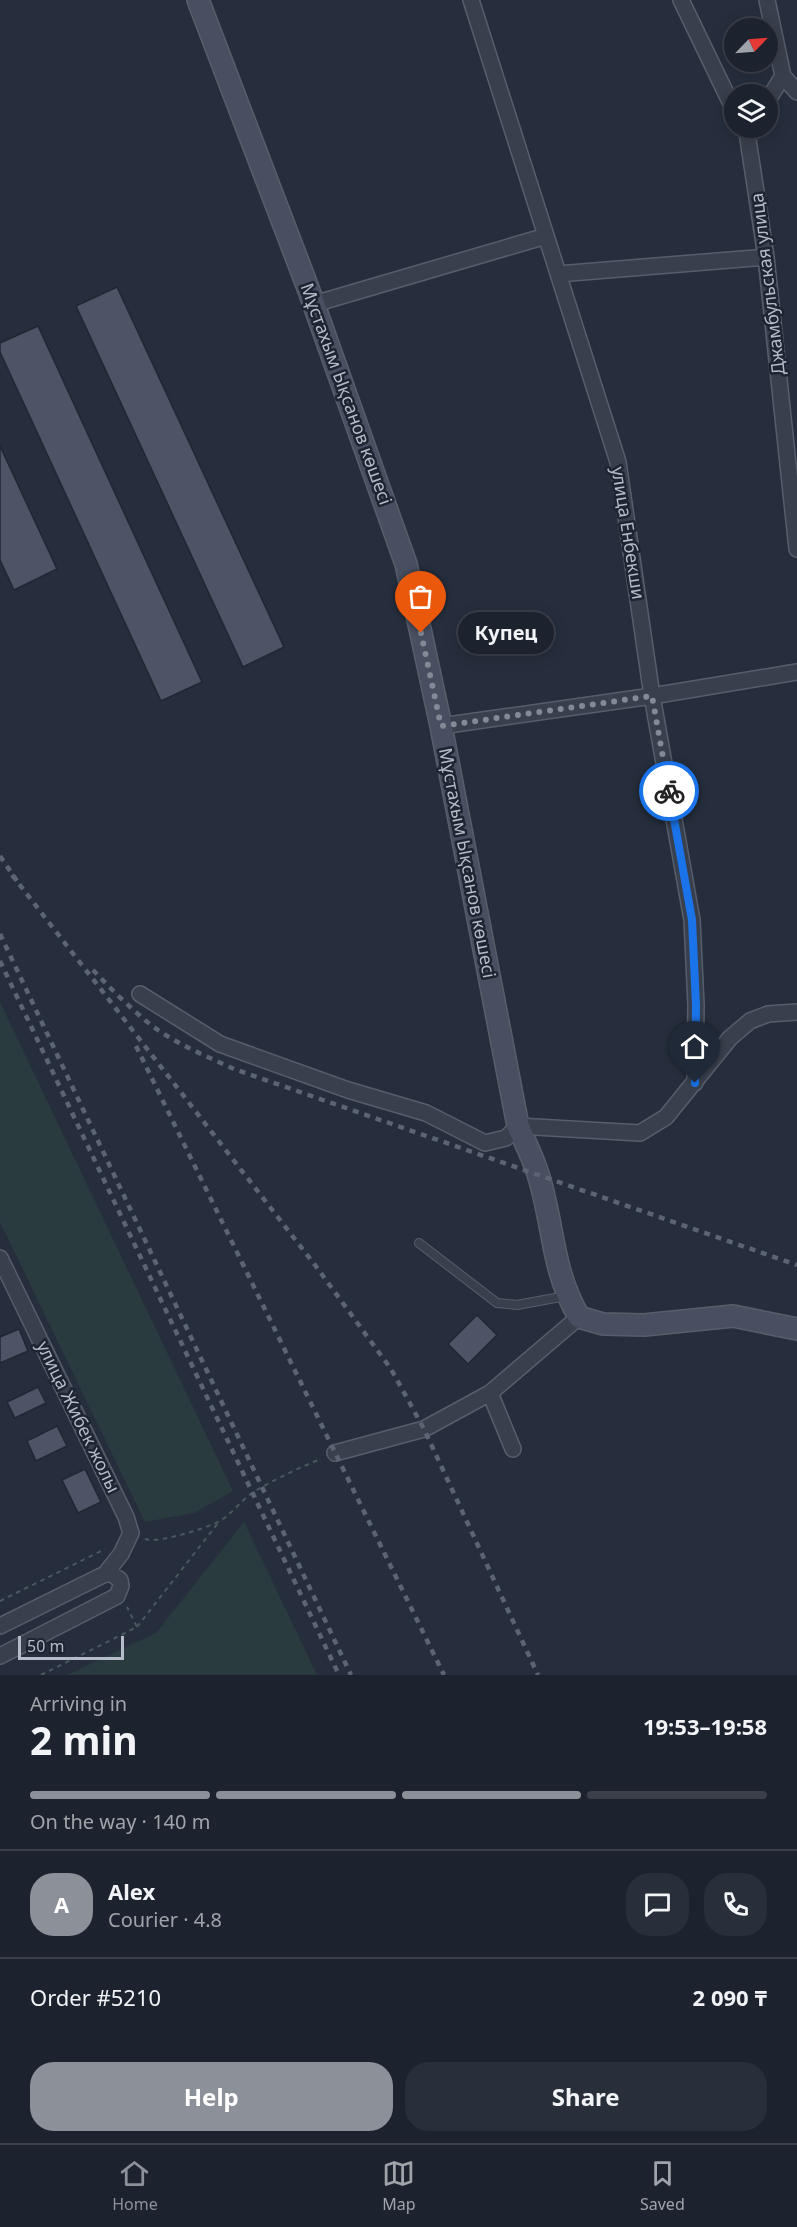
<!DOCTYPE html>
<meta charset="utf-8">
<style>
body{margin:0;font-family:"Noto Sans",sans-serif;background:#292f3a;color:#f1f3f6;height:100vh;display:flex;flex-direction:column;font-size:22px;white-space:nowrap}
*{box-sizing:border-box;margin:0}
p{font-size:20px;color:#a0a4aa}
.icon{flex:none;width:33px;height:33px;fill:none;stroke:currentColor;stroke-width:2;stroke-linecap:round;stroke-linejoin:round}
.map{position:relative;height:1675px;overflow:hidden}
.side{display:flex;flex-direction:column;background:#1c222e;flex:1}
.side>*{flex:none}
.needle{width:39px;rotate:65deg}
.buttons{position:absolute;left:724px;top:18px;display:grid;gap:12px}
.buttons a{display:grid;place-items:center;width:54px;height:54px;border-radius:50%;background:#1c222e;box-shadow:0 3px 15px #0003,0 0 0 2px #3a3f4a;font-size:30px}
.scale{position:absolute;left:18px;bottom:15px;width:106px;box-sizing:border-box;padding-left:6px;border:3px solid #b5bbc8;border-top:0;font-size:16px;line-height:21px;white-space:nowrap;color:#b5bbc8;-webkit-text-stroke:4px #1e2532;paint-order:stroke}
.pin{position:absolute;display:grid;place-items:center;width:51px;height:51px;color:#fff;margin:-62px -26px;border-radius:50% 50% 50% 0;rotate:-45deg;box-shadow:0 0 6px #0007}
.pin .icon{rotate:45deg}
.courier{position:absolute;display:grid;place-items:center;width:60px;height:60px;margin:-30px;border:4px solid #1a73e8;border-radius:50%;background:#fff;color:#222;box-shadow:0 2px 8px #0007}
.bubble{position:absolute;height:42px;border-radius:21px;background:#1c222e;box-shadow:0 3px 15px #0003,0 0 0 2px #3a3f4a;font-size:20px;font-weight:700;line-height:42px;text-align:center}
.summary em{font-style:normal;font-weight:700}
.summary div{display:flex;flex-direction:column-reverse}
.summary{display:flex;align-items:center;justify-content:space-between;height:102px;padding:0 30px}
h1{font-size:39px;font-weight:700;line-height:45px}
.bar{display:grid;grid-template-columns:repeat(4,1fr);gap:9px 6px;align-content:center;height:72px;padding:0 30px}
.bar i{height:8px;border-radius:4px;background:#3a3f4a}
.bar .on{background:#8c9099}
.bar p{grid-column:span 4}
.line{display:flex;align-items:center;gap:15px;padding:0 30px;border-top:2px solid #3a3f4a}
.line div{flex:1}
.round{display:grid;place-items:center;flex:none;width:63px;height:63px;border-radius:24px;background:#292f3a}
.button{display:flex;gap:12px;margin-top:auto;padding:12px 30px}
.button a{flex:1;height:69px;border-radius:24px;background:#8c9099;color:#fff;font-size:24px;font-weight:700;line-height:69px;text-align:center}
.button a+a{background:#292f3a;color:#f1f3f6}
.menu{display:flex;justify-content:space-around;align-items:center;height:84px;border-top:2px solid #3a3f4a;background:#1c222e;font-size:16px;color:#a0a4aa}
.menu a{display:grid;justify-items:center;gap:3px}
.menu .on{color:#8c9099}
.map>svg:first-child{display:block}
.green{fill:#293b3f}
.building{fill:#4c5466;stroke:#202734;stroke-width:1.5}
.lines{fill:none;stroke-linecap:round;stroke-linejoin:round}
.service-casing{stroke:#575e6b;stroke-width:10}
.minor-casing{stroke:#575e6b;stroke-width:18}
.secondary-casing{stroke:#575e6b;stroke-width:24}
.path{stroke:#48585d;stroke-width:2;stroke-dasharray:4.5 4.5;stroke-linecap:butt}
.service{stroke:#39404d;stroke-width:8}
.minor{stroke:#39404d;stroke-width:15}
.secondary{stroke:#484f60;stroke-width:21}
.rail{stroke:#5c6474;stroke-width:4.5;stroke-dasharray:6 6;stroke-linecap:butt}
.done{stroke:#838a97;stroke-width:6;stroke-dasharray:0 10.8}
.route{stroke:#1a73e8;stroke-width:8}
.labels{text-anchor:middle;stroke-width:5;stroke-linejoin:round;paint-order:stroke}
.street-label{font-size:18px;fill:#b5bbc8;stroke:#1e2532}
</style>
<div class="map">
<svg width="797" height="1675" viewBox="0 0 797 1675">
<rect width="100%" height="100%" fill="#262e3d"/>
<path class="green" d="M0,1002l233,489 -39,22 -49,9 -145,-300z
M244,1522l73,153h-250l89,-42z"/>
<path class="building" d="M117,287l167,360 -41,20 -167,-361z
M38,326l164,356 -41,19 -161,-349v-9z
M0,446l57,123 -43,21 -14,-30z
M477,1315l20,20 -29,29 -20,-20z
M19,1329l9,22 -28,12v-26z
M38,1387l8,16 -31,15 -8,-16z
M57,1426l10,20 -31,15 -9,-20z
M85,1469l16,33 -23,11 -16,-33z"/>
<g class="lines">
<g class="service-casing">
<path id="service" d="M419,1243l78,60 20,2 49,-9"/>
</g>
<g class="minor-casing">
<path id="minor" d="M471,0l147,462 34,234 40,224 4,85 -1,78
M681,0l54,112
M767,0l16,76 14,16
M768,100l15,-24
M744,128l3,5 19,124 31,292
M558,274l208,-17
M314,304l232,-68
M441,726l211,-30 145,-24
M140,994l80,50 128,46 78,23 59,30 21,-5 12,-12 122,7 26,-16 64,-79 20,-17 18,-7 29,-2
M0,1258l126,259 5,16 -10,21 -16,20
M490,1393l23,56
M335,1453l89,-24 66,-36 89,-76
M0,1626l105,-52h7l8,6 1,6 -4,10 -117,60"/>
</g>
<g class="secondary-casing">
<path id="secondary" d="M198,0l110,288 98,276 35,162 77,400c7,16 15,32 20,48 16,50 13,95 41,143l24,7 41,1 89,-9 64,13"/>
</g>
<path class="path" d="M145,1539c12,5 62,-11 75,-18 13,-8 22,-22 35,-30 21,-12 43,-23 66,-32
M0,1601l105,-52
M137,1627l81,-104
M41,1675l96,-48 -10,-20"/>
<use href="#service" class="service"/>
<use href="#minor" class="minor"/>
<use href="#secondary" class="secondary"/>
<path class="rail" d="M0,856l17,25
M12,875l303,390 76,104 33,60 114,246
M0,934l351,741
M0,961l339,714
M93,970c18,19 37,38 58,55 25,19 55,31 83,44l563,196
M136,1046l308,629"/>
</g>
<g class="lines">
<path class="done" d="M421,633l20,93 211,-30 17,95"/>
<path class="route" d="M669,791l23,129 4,85 -1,78"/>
</g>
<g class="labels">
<g class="street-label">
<text transform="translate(768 284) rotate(-97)" y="6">Джамбульская улица</text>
<text transform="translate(346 394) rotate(70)" y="6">Мұстахым Ықсанов көшесі</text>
<text transform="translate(628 533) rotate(81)" y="6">улица Енбекши</text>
<text transform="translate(467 863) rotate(79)" y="6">Мұстахым Ықсанов көшесі</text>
<text transform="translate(78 1417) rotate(64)" y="6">улица Жибек жолы</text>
</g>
</g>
</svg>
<div class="buttons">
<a><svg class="needle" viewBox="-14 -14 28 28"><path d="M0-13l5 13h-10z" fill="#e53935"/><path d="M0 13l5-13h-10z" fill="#a0a4aa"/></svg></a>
<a><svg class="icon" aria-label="layers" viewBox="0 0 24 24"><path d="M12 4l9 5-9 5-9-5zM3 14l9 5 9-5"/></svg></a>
</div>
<div class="scale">50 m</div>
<div class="pin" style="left:421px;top:633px;background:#ea580c"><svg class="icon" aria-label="bag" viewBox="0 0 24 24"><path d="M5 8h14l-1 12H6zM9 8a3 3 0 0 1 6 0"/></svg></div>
<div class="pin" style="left:695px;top:1083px;background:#1f2937"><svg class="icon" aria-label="home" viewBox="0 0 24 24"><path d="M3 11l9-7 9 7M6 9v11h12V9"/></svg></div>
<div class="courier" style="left:669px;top:791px"><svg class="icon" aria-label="bike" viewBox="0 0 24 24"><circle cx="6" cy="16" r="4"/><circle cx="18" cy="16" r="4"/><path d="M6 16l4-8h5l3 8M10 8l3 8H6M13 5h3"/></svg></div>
<div class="bubble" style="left:458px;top:612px;width:96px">Купец</div>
</div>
<section class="side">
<div class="summary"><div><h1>2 min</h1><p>Arriving in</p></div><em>19:53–19:58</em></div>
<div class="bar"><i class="on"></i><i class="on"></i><i class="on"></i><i></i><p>On the way · 140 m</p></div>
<div class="line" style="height:108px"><b class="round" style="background:#8c9099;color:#fff">A</b><div><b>Alex</b><p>Courier · 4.8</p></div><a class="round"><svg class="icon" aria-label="chat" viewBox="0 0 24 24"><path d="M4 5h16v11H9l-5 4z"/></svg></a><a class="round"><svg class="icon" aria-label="phone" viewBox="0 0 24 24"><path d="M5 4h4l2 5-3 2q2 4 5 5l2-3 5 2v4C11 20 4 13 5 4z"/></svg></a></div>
<div class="line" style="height:78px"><div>Order #5210</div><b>2 090 ₸</b></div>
<div class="button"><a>Help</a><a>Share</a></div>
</section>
<nav class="menu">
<a class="on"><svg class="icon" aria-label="home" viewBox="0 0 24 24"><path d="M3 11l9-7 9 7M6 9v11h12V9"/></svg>Home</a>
<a><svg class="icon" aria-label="map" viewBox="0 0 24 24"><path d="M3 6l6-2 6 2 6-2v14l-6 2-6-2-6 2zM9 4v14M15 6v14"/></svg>Map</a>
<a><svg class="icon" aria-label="saved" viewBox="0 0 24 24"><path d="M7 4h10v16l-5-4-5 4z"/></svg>Saved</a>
</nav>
